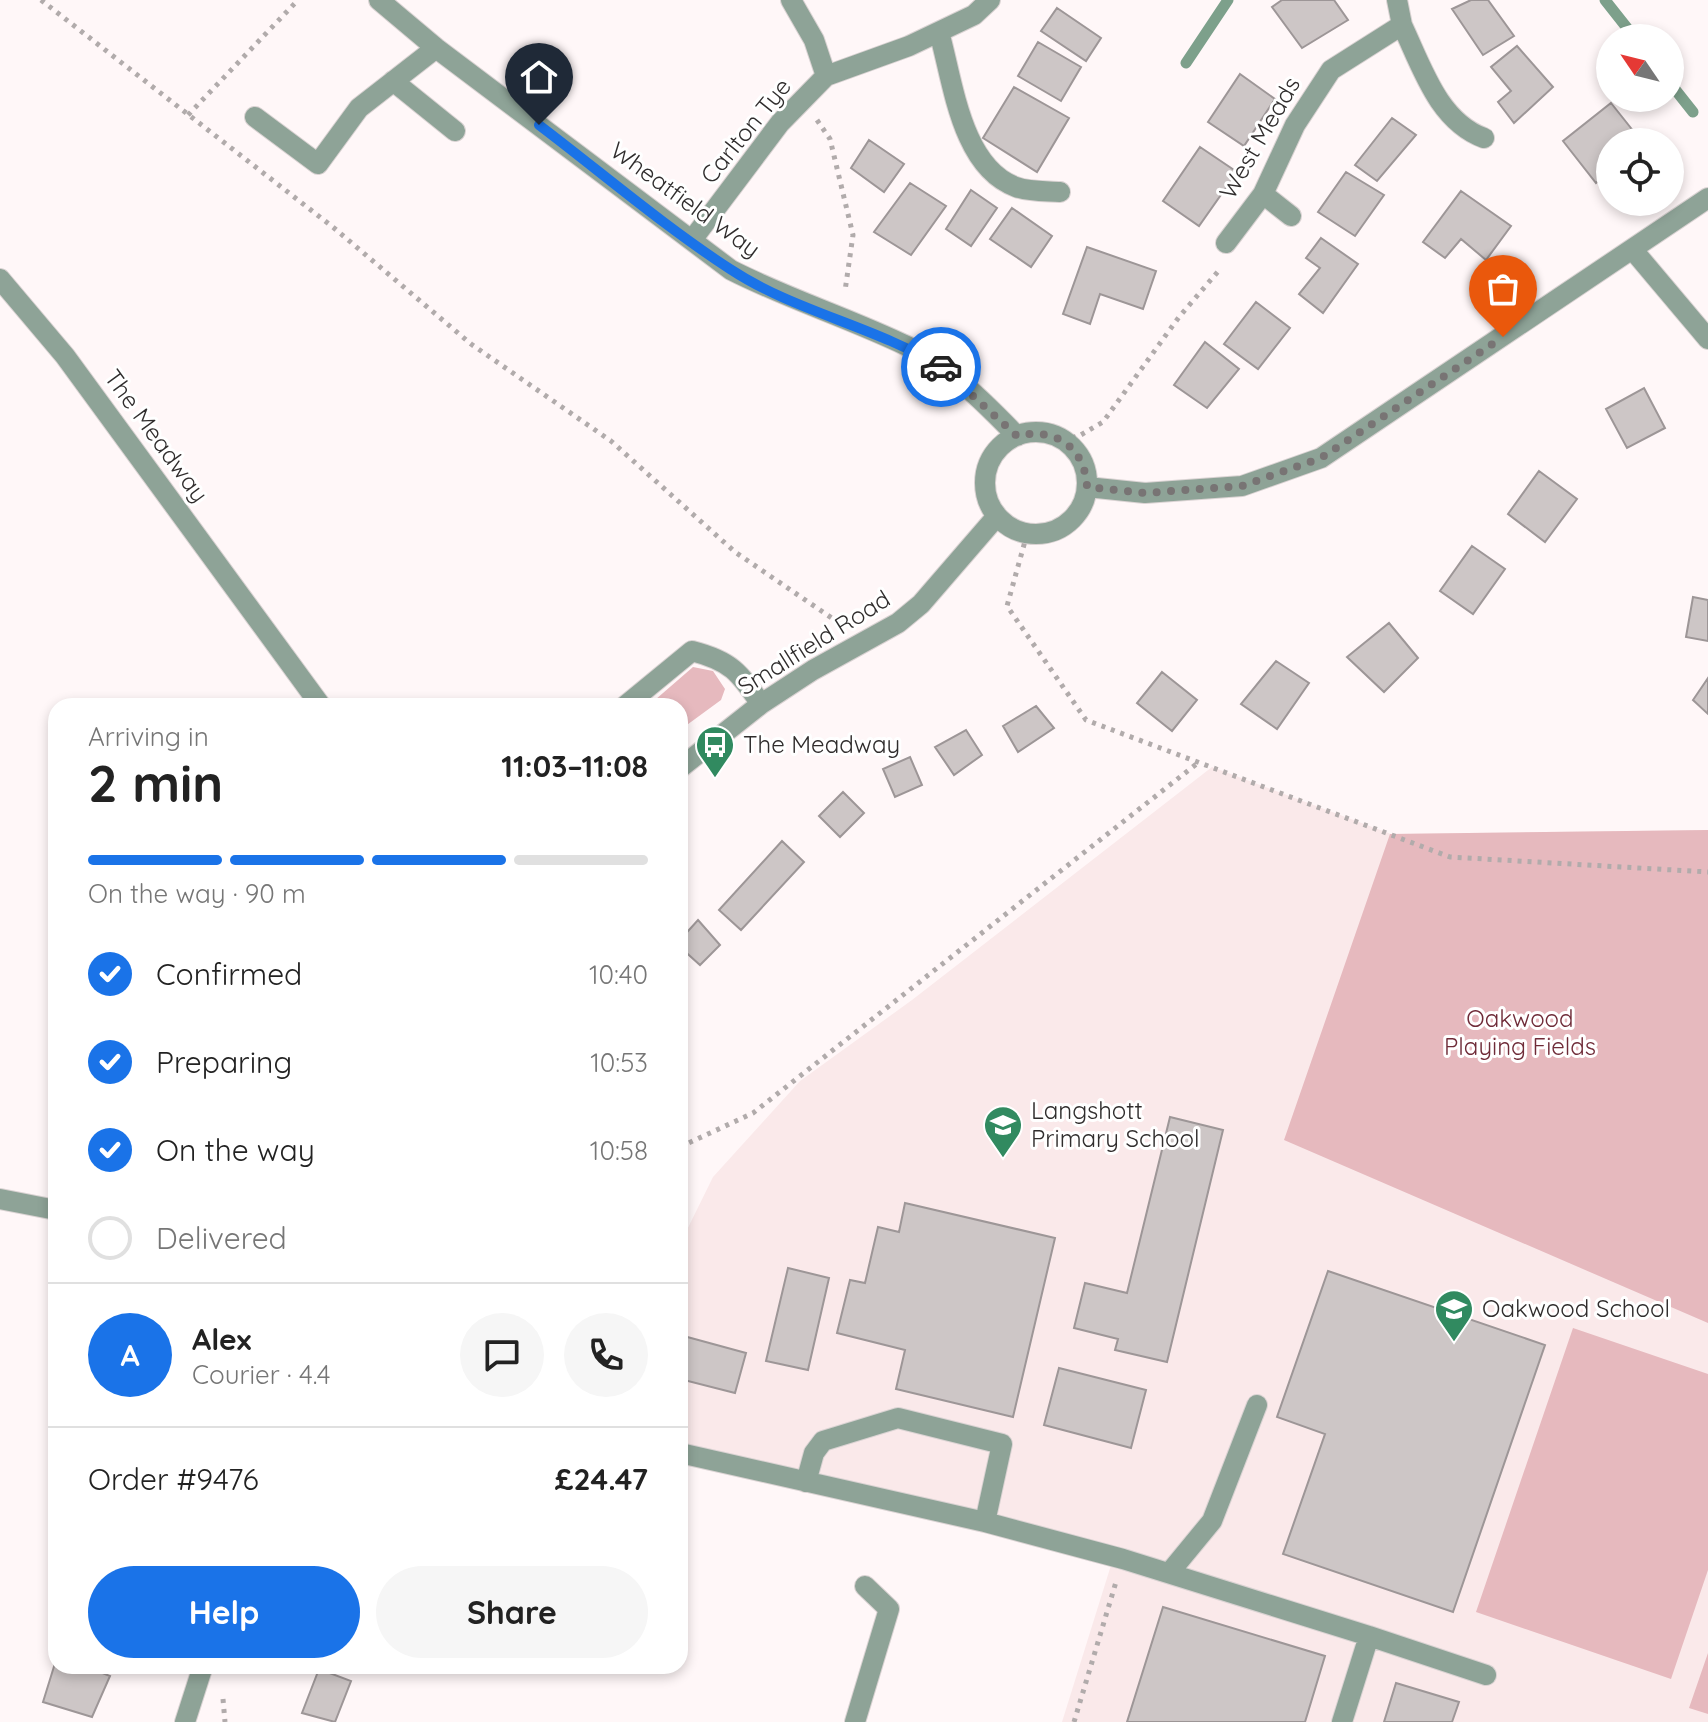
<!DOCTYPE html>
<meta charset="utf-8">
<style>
body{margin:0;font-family:Quicksand,sans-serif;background:#f6f6f6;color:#222;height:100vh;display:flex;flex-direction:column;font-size:30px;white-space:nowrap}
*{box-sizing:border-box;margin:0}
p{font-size:26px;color:#767676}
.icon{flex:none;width:44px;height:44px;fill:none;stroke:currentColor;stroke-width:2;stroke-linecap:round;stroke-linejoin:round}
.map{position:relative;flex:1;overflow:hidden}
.side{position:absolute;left:48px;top:698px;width:640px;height:976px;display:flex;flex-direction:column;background:#fff;border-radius:24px;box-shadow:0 4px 12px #0003}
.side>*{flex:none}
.needle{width:52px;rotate:305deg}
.buttons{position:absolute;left:1596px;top:24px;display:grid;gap:16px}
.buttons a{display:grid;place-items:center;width:88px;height:88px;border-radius:50%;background:#fff;box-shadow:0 4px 12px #0003;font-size:40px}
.pin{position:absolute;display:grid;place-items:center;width:68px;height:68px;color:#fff;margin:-82px -34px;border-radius:50% 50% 50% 0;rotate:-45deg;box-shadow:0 0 8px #0007}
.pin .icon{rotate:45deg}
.courier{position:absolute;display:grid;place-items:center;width:80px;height:80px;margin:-40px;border:6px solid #1a73e8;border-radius:50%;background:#fff;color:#222;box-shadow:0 2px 10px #0007}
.head em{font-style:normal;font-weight:700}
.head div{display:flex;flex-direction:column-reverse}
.head{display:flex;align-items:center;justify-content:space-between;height:136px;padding:0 40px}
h1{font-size:52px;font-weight:700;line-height:60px}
.bar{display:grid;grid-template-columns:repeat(4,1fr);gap:12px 8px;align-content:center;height:96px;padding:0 40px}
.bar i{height:10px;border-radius:6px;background:#e0e0e0}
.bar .active{background:#1a73e8}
.bar p{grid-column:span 4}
.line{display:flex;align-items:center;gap:20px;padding:0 40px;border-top:2px solid #e0e0e0}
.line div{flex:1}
.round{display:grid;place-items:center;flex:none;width:84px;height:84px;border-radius:42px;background:#f6f6f6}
ol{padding:0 40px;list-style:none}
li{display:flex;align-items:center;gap:24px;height:88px}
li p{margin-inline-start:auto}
li .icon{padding:8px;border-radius:50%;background:#1a73e8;color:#fff;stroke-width:4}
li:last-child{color:#767676}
li i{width:44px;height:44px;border:4px solid #e0e0e0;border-radius:50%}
.cta{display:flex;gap:16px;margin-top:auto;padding:16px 40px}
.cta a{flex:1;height:92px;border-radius:48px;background:#1a73e8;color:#fff;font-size:32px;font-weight:700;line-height:92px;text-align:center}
.cta a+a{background:#f6f6f6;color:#222}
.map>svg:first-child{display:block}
.built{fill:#fae9ea}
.green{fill:#e6b9be}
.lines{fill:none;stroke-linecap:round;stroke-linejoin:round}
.stream{stroke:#7da08b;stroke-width:11}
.building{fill:#cdc6c6;stroke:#9d9697;stroke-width:2}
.minor-casing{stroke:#dad3d3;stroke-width:22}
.path{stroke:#b1abab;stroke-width:5;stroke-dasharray:4 6;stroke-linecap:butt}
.minor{stroke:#8ea397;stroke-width:20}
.done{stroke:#787474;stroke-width:8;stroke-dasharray:0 14.4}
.route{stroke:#1a73e8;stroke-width:10}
.labels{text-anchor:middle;stroke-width:6;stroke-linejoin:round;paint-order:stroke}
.street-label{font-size:24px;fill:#302d2d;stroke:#fff}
.poi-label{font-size:24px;fill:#302d2d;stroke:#fff;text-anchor:start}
.park-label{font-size:24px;fill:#6f2b38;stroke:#fff}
</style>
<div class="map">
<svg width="1708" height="1722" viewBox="0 0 1708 1722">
<rect width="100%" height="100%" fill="#fff7f8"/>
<path class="built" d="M1212,767l179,67 317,-4v892h-646l55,-176 -132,-24 -305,-69v-209l33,-67 87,-96 112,-81z"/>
<path class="green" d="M693,667l20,4 12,18 -4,11 -41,30v-24h-32z
M1708,830v493l-424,-183 106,-306z
M1573,1328l135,46v196l-37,109 -195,-67z
M1708,1653v61l-19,-6z"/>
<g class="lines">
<path class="stream" d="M1605,0l30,38
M1186,63l42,-63
M1670,83l23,29"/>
</g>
<path class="building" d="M1282,0h52l14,20 -46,28 -30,-41z
M1471,0h17l26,36 -31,19 -31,-46z
M1057,8l44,30 -15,23 -45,-30z
M1038,42l43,25 -20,34 -43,-25z
M1517,46l36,41 -39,36 -16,-21 13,-11 -20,-24z
M1240,74l35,25 -31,47 -36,-24z
M1014,87l55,31 -32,54 -54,-34z
M1611,103l31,39h-32v29l-14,12 -33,-42z
M1392,118l24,17 -39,46 -22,-16z
M869,140l35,24 -20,28 -33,-24z
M1200,147l37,25 -38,54 -36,-25z
M1346,172l38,23 -29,41 -37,-24z
M910,183l36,23 -35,49 -37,-23z
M971,190l26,18 -26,38 -25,-17z
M1461,191l50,35 -25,34 -25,-21 -16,19 -22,-16z
M1012,208l40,28 -21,31 -41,-28z
M1321,238l37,26 -35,49 -24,-19 21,-26 -14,-10z
M1087,247l69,24 -13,38 -43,-15 -10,30 -27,-10z
M1256,302l34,26 -32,41 -34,-25z
M1205,342l34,27 -32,39 -33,-23z
M1644,388l21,40 -38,20 -21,-39z
M1539,471l38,28 -32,43 -37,-28z
M1472,546l33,23 -32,45 -33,-23z
M1693,597l15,3v41l-22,-4z
M1389,623l29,35 -34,34 -37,-35z
M1276,661l33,22 -32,46 -36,-25z
M1162,672l35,28 -25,31 -35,-28z
M1708,678v36l-15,-14z
M1036,706l18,22 -36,24 -15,-26z
M966,730l16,25 -28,20 -19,-28z
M910,757l12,28 -27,12 -12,-28z
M843,792l21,21 -24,24 -21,-21z
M782,841l22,21 -63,68 -22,-20z
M698,920l22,25 -20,20 -20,-18v-7z
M1170,1117l53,13 -56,232 -52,-12 3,-11 -44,-11 11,-45 42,10z
M905,1203l150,35 -42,179 -117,-28 9,-39 -68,-17 13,-53 15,3 13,-56 21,5z
M788,1268l41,10 -21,92 -42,-9z
M1328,1271l217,74 -92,267 -170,-58 42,-120 -48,-17z
M680,1335l66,18 -11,40 -55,-14z
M1059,1368l87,22 -15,58 -87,-23z
M1163,1607l162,49 -20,66h-178z
M56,1660v6h29l25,10 -18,41 -49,-15z
M319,1669l32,12 -16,41 -33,-9z
M1396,1683l63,19 -7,20h-68z"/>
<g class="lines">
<g class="minor-casing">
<path id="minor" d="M379,0l57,48 295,222c57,29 118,48 176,76 42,21 77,56 110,90
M791,0l23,40 12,36
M1402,25c20,42 36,96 82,113
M939,32c14,49 22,135 77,155 13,5 31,4 44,5
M393,81l62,50
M255,117l63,47 41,-56 77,-60
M1263,194l28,22
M692,240l88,-117 46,-47 83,-30 65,-31 16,-15
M1226,243l37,-49 32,-69 36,-55 71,-45 -5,-25
M1633,250l75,89
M0,279l65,77 256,350
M985 483a51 51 0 1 1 102 0a51 51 0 1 1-102 0Z
M1087,487l58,6 97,-7 79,-28 387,-260
M625,706l67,-55c39,10 47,21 69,53
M680,768l81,-64 52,-34 85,-47 23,-19 76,-88
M0,1199l56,11
M680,1453l305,69 138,37 246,77
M806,1482l8,-29 9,-12 75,-23 104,26 -17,78
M1170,1572l42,-51 45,-116
M185,1722l18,-56
M855,1722l34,-113 -24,-23
M1342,1722l27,-86 117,39"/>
</g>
<path class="path" d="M41,0l293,228 137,116 140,97 124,111 107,73
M188,115l110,-115
M817,120l13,19 23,96 -8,56
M1062,440l17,-4 24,-14 76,-105 42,-49
M1027,534l-20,72 79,114 364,137 258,15
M680,1147l73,-34 446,-351
M223,1699l2,23
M1074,1722l42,-140"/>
<use href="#minor" class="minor"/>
</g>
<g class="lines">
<path class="done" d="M941,367l76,69c38,-9 68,11 70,51l58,6 97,-7 79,-28 182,-121"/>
<path class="route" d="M539,125c62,47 126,102 191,144 65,43 145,57 211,98"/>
</g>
<defs>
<g id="bus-pin" transform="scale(2)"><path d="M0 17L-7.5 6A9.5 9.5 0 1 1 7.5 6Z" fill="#318a60" stroke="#fff"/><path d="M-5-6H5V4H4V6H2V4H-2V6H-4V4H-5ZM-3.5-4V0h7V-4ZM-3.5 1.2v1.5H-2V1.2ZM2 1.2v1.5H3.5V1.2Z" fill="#fff"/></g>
<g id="school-pin" transform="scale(2)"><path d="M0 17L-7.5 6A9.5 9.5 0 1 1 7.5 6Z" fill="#318a60" stroke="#fff"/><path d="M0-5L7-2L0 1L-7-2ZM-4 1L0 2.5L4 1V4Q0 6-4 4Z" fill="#fff"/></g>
</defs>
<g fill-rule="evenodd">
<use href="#bus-pin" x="715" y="745"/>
<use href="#school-pin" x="1003" y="1125"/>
<use href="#school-pin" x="1454" y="1309"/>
</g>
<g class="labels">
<g class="street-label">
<text transform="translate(746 131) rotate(-51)" y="8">Carlton Tye</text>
<text transform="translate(1260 138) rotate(-60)" y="8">West Meads</text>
<text transform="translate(685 200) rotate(36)" y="8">Wheatfield Way</text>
<text transform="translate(156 436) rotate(54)" y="8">The Meadway</text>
<text transform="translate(814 643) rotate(-32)" y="8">Smallfield Road</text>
</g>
<g class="poi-label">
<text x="743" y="753">The Meadway</text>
<text x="1031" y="1119">Langshott<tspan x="1031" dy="28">Primary School</tspan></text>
<text x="1482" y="1317">Oakwood School</text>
</g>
<g class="park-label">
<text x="1520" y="1027">Oakwood<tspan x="1520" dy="28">Playing Fields</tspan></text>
</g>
</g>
</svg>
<div class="buttons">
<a><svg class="needle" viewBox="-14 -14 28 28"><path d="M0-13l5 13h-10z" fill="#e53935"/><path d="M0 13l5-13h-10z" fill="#767676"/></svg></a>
<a><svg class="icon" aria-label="locate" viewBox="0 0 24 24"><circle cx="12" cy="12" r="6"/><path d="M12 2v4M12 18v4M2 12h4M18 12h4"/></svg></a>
</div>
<div class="pin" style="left:1503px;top:337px;background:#ea580c"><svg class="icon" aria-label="bag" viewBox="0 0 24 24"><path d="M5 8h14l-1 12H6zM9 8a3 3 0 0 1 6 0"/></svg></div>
<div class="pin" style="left:539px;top:125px;background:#1f2937"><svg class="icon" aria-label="home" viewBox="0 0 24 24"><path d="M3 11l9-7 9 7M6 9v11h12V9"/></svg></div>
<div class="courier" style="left:941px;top:367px"><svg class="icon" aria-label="car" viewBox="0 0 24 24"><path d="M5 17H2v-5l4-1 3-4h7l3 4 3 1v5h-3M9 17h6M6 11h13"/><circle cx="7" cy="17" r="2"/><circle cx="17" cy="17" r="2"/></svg></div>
<section class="side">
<div class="head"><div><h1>2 min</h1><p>Arriving in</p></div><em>11:03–11:08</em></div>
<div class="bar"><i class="active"></i><i class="active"></i><i class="active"></i><i></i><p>On the way · 90 m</p></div>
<ol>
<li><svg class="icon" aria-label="check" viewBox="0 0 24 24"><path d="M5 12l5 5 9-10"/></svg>Confirmed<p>10:40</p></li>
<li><svg class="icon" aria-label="check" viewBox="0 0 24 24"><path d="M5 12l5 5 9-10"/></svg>Preparing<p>10:53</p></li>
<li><svg class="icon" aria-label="check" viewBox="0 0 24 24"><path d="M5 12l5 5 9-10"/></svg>On the way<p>10:58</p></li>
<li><i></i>Delivered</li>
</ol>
<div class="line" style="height:144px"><b class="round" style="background:#1a73e8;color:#fff">A</b><div><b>Alex</b><p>Courier · 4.4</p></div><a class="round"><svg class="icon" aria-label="chat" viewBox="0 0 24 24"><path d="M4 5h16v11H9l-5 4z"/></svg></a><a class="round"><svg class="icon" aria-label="phone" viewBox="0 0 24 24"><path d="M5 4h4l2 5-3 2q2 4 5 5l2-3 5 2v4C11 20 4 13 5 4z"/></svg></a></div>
<div class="line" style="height:104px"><div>Order #9476</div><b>£24.47</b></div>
<div class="cta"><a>Help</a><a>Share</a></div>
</section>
</div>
